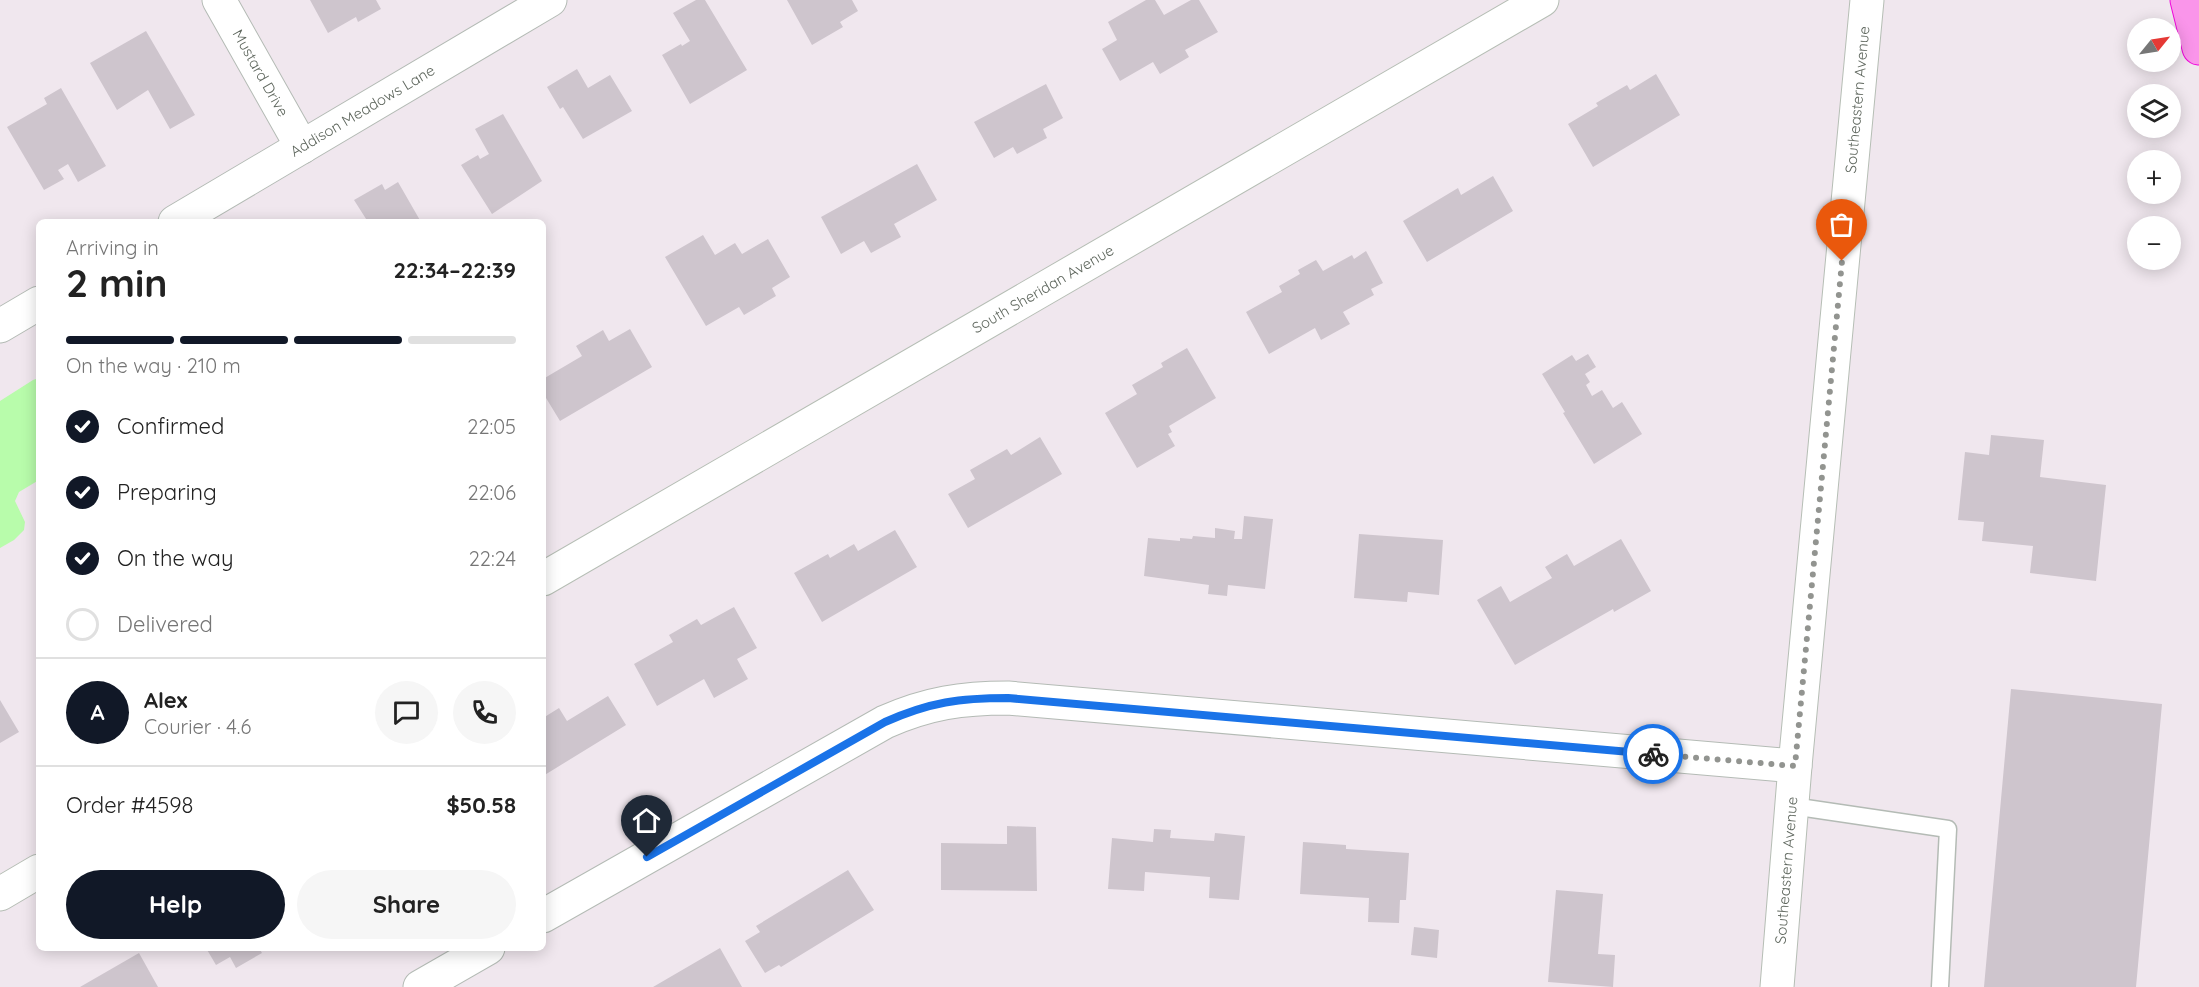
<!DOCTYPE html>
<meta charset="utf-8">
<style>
body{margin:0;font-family:Quicksand,sans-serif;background:#f6f6f6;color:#222;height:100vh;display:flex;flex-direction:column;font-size:22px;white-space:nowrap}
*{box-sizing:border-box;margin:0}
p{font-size:20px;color:#767676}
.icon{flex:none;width:33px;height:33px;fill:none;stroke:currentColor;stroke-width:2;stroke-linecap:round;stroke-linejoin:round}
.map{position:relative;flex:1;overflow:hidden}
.details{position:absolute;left:36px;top:219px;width:510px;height:732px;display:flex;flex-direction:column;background:#fff;border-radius:9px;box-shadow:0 3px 15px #0003}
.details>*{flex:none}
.needle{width:39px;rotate:60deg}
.controls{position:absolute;left:2127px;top:18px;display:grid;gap:12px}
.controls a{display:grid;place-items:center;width:54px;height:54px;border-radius:50%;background:#fff;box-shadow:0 3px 15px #0003;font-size:30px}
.pin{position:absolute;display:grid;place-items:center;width:51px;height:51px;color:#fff;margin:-62px -26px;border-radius:50% 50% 50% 0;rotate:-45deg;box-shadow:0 0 6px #0007}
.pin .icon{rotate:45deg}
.courier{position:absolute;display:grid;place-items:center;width:60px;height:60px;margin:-30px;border:4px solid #1a73e8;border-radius:50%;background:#fff;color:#222;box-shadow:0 2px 8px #0007}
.overview em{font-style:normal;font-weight:700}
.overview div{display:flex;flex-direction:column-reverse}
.overview{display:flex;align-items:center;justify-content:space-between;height:102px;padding:0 30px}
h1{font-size:39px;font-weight:700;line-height:45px}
.bar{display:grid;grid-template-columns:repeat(4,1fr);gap:9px 6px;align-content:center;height:72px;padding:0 30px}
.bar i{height:8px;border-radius:4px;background:#e0e0e0}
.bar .active{background:#111827}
.bar p{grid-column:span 4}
.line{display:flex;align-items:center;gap:15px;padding:0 30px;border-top:2px solid #e0e0e0}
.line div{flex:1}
.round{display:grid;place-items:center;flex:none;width:63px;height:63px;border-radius:32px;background:#f6f6f6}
ol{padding:0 30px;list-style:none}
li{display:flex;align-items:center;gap:18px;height:66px}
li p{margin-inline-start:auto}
li .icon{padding:6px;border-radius:50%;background:#111827;color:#fff;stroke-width:4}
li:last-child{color:#767676}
li i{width:33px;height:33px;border:3px solid #e0e0e0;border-radius:50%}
.action{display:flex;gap:12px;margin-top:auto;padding:12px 30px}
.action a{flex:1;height:69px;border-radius:36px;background:#111827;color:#fff;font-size:24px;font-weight:700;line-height:69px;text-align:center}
.action a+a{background:#f6f6f6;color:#222}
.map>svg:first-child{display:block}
.water{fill:#b8fcab}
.building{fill:#cec5cd}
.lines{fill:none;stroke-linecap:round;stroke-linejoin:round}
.lane-casing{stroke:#b4bbb5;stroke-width:19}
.street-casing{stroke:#b4bbb5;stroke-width:35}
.secondary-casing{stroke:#b6beb5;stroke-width:35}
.highway-casing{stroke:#ef08da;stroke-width:35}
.lane{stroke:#fff;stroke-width:16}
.street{stroke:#fff;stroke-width:33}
.secondary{stroke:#fff;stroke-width:33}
.highway{stroke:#fa95ea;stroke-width:33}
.done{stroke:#929490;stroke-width:6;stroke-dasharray:0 10.8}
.route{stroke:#1a73e8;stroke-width:8}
.labels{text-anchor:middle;stroke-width:5;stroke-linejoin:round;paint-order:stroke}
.street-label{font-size:15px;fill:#5f675e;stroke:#fff}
</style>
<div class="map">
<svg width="2199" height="987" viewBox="0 0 2199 987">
<rect width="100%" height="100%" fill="#f0e7ee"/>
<path class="water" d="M39,378v102l-20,12 -4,9 10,21 -1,8 -10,10 -14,8v-147l33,-21z"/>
<path class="building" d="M310,0h66l5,9 -23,13 -2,-5 -28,16z
M696,0h9l42,70 -57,34 -28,-49 19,-11 1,2 8,-5 -17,-28z
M787,0h65l6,11 -18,11 3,5 -31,18z
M1146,0h9l9,15 27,-15h8l19,32 -33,18 4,7 -29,17 -7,-12 -33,19 -18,-32 15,-9 -9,-18z
M146,31l49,84 -25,14 -22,-39 -31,20 -27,-47z
M577,69l11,19 22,-13 22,36 -49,28 -20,-32 -3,2 -13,-22z
M1656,74l24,41 -87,52 -25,-43 30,-18 -2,-3 31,-18 3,5z
M1046,84l17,34 -20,11 4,9 -30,16 -4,-7 -19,11 -20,-36z
M61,88l45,78 -28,16 -10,-18 -10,6 6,9 -20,11 -37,-63 40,-23 -3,-6z
M503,114l39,67 -50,33 -31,-49 17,-10 2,4 9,-5 -14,-25z
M917,164l20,36 -43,24 7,13 -30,16 -7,-12 -23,13 -20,-37z
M1493,176l20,35 -86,51 -24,-41 55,-33 3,7z
M398,182l23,40h-53l-14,-22 28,-16 3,6z
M703,235l12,20 20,-12 7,11 26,-15 22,38 -18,11 4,8 -32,19 -5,-8 -33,19 -41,-69z
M1366,251l17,32 -12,6 3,6 -31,17 7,12 -29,16 -6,-12 -46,26 -23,-42 36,-20 -3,-6 21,-12 -2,-4 18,-10 7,11 29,-16 2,4z
M630,329l22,38 -92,54 -17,-28v-14l39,-23 -6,-10 27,-16 6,11z
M1187,348l29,50 -47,28 3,6 -4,2 7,12 -38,22 -32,-55 32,-19 -5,-9 31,-18 -2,-4z
M1588,354l8,13 -11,7 5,8 -4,3 6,11 10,-6 11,18 9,-6 20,32 -48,30 -31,-51 2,-1 -23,-38 30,-19 4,6z
M1991,435l53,5 -4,37 66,8 -10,96 -66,-8 3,-27 -51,-5 2,-19 -26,-2 7,-68 24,3z
M1040,437l22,37 -94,54 -20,-34 27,-15 -5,-9 37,-21 4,6z
M1244,516l29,3 -8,70 -37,-4 -1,11 -19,-2 1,-9 -65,-9 4,-38 32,3v-3l12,1 1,-3 22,2v-10l20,3 -1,8h8z
M895,530l22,37 -95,55 -28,-49 34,-19 2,4 24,-14 4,7z
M1359,534l84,6 -4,55 -31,-3 -1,10 -53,-4z
M1621,539l30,52 -37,21 -1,-3 -98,56 -38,-65 24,-14 9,16 42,-24 -7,-11 22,-13 7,12z
M734,607l23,41 -20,11 11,20 -34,19 -10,-19 -47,27 -23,-42 39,-22 -4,-7 28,-16 4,6z
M2011,689l151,15 -26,283h-152z
M608,696l18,29 -83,51v-58l16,-10 8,13z
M0,700l19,32 -19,11z
M1007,826l29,1 1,64 -96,-1v-47l66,1z
M1154,829l17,1 -1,8 44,3 1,-8 30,3 -6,64 -30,-2 1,-21 -65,-5 -1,19 -36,-2 4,-51 41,4z
M1303,842l43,3v4l63,4 -3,47h-6l-1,23 -31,-1 1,-24 -69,-4z
M848,870l26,40 -93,57 -2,-2 -14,8 -20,-32 15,-9 -4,-6z
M1556,890l47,4 -5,60 17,1 -2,32 -65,-5z
M1414,927l25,3 -2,28 -26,-3z
M206,948h53l3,5 -26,15 -6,-11 -14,8z
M720,948l22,39h-89z
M139,953l19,34h-78z"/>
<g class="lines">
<g class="lane-casing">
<path id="lane" d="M1792,806l156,23 -8,158"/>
</g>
<g class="street-casing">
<g id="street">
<path id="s1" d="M219,0l83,147"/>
<path id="s2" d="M175,222l375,-222"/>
<path d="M0,326l39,-23"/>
<path d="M543,916l342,-194c43,-19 77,-24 123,-24l787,68"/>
<path d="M420,987l68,-39"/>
</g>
</g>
<g class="secondary-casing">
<g id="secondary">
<path id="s3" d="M543,579l999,-579"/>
<path d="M0,894l39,-23"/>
<path id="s4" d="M1777,987l18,-221 72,-766"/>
</g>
</g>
<g class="highway-casing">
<path id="highway" d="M2187,0l12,48"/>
</g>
<use href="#lane" class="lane"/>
<use href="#street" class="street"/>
<use href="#secondary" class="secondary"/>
<use href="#highway" class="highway"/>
</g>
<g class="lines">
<path class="done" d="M1653,754l142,12 47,-505"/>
<path class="route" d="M647,857l238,-135c45,-20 75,-24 123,-24l645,56"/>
</g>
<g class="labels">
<g class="street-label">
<text dy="5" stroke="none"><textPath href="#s1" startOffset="84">Mustard Drive</textPath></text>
<text dy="5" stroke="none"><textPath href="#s4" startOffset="891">Southeastern Avenue</textPath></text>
<text dy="5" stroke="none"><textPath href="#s2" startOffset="218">Addison Meadows Lane</textPath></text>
<text dy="5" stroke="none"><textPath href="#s3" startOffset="578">South Sheridan Avenue</textPath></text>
<text dy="5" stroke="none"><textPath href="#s4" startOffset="117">Southeastern Avenue</textPath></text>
</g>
</g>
</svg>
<div class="controls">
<a><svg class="needle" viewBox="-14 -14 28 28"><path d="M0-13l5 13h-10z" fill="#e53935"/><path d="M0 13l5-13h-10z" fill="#767676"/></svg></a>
<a><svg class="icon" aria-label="layers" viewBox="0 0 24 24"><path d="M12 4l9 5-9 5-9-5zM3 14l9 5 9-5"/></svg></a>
<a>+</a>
<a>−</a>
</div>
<div class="pin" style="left:1842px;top:261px;background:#ea580c"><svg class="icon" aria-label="bag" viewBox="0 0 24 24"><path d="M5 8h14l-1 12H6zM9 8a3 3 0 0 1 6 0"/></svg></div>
<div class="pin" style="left:647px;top:857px;background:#1f2937"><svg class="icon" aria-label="home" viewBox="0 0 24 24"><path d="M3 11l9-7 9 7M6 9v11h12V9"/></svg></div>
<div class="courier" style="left:1653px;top:754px"><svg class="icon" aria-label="bike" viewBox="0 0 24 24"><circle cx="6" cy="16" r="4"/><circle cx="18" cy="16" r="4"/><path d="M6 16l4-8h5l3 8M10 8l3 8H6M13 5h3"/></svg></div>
<section class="details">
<div class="overview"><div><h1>2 min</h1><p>Arriving in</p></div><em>22:34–22:39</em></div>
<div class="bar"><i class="active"></i><i class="active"></i><i class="active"></i><i></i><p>On the way · 210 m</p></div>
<ol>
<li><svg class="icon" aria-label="check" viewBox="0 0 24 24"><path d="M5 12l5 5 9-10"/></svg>Confirmed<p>22:05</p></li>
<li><svg class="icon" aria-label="check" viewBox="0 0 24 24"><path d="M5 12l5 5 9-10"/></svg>Preparing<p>22:06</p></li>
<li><svg class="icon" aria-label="check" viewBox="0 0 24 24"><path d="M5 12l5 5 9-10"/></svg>On the way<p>22:24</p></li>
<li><i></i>Delivered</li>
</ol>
<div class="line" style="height:108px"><b class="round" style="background:#111827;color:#fff">A</b><div><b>Alex</b><p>Courier · 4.6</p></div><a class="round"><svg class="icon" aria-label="chat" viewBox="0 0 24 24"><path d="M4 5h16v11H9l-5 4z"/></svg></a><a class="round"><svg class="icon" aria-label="phone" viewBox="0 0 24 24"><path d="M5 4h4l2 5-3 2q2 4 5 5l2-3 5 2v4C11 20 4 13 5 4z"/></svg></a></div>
<div class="line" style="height:78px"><div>Order #4598</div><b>$50.58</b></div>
<div class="action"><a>Help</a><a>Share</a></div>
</section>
</div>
